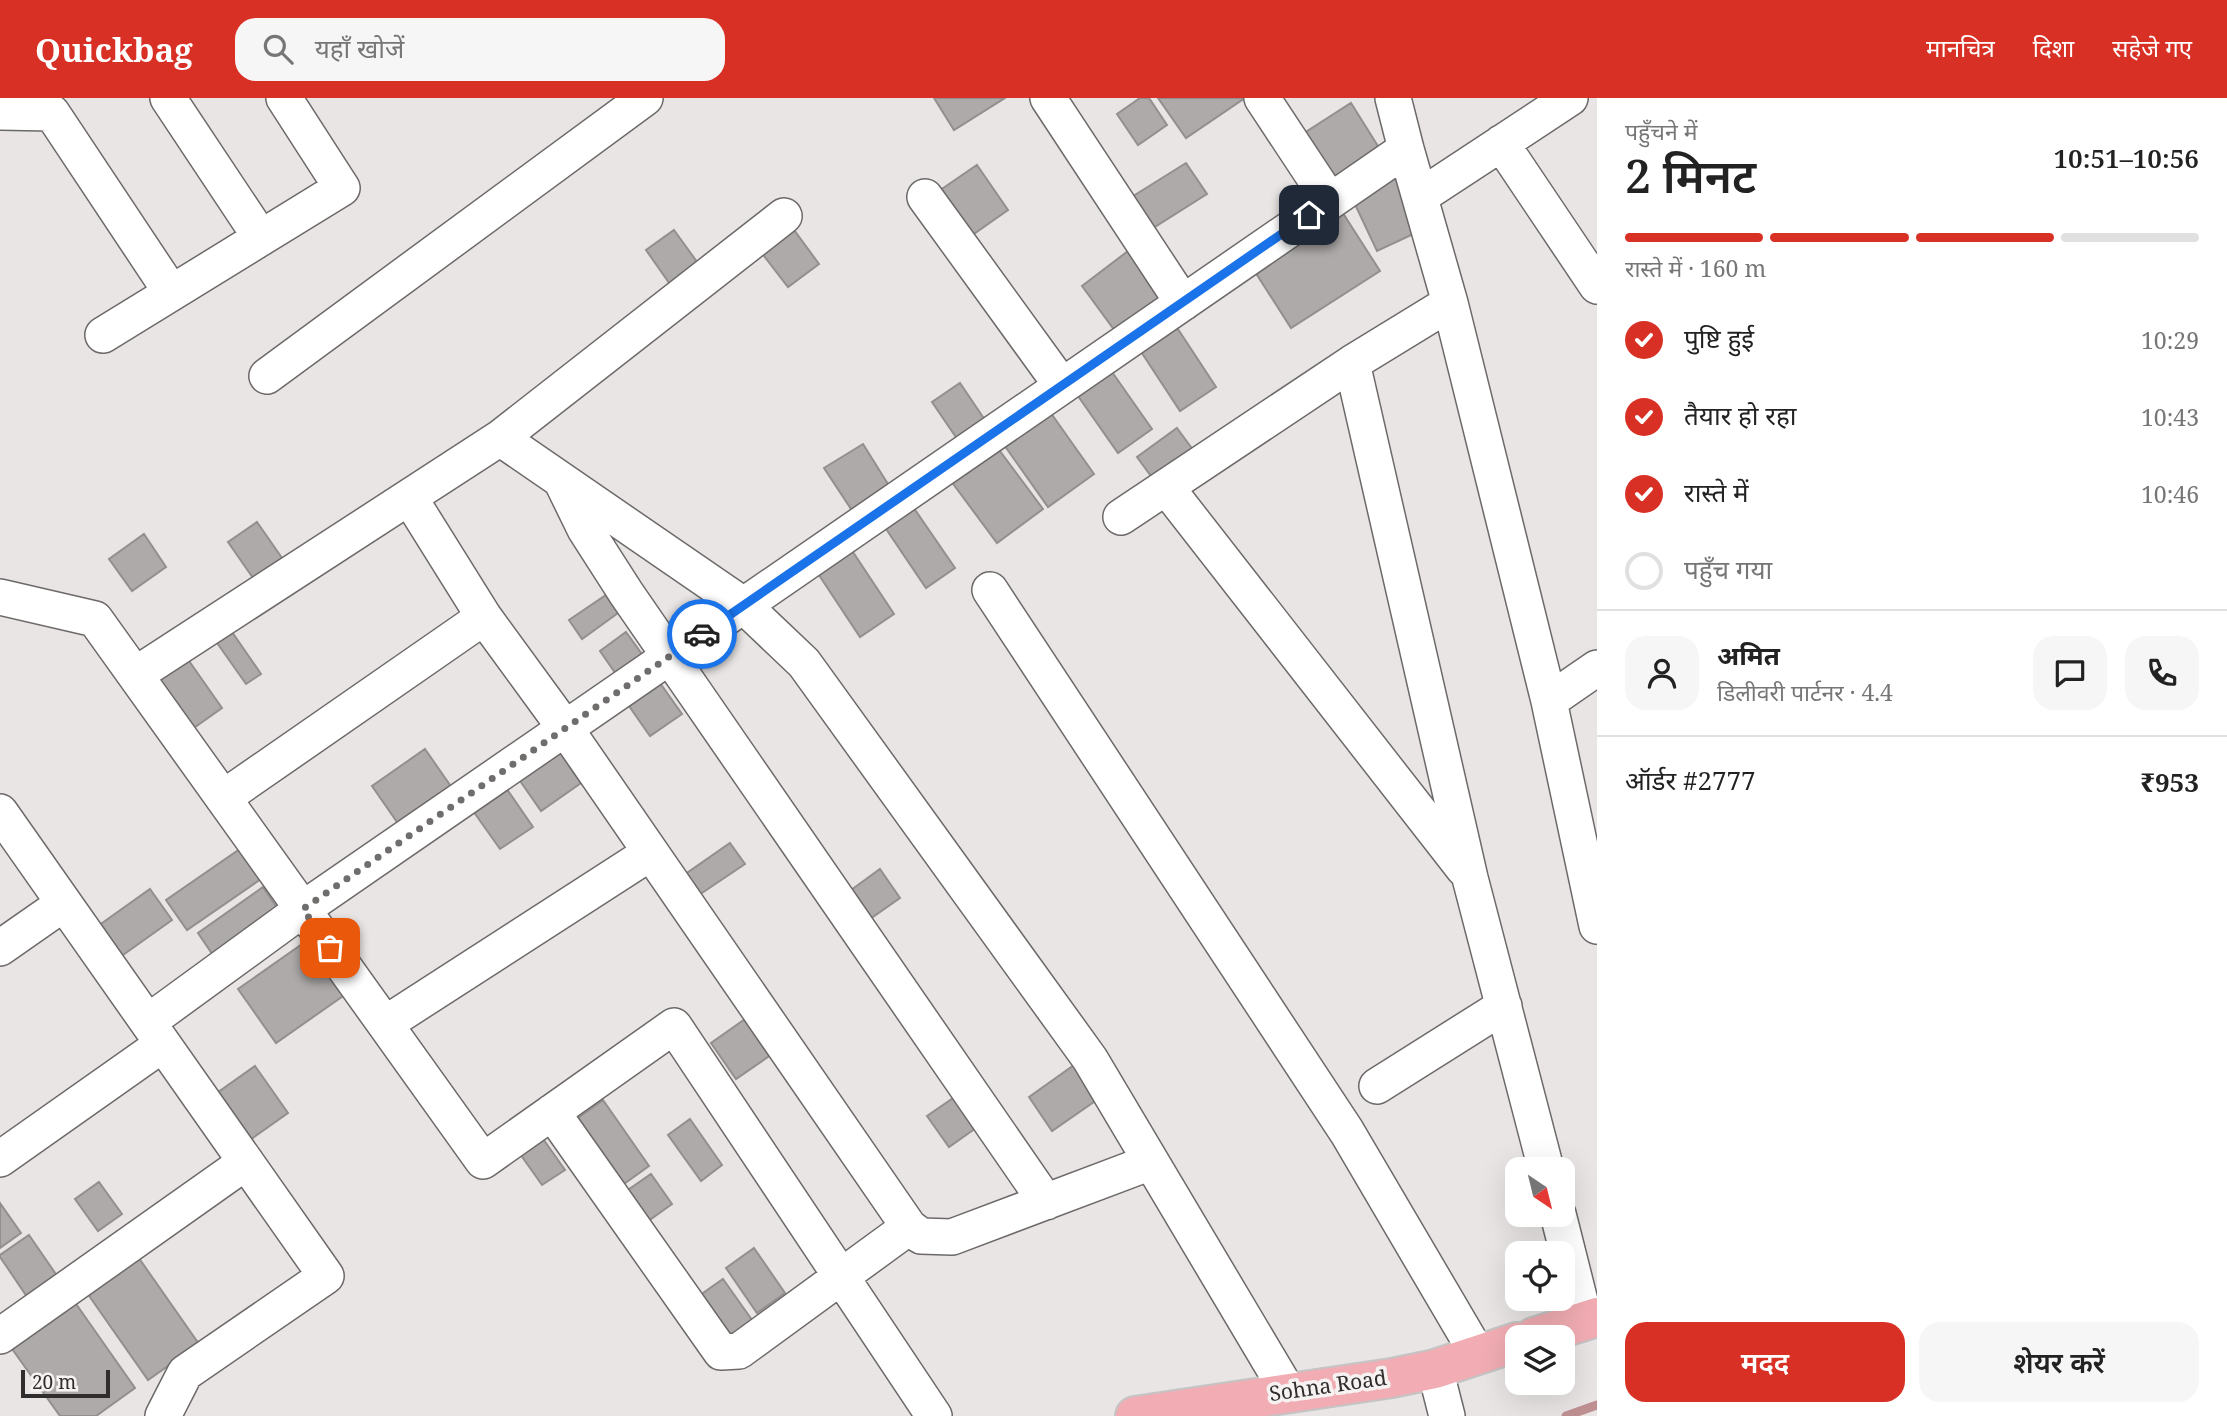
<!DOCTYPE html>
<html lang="hi">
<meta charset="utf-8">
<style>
body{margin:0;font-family:"Noto Serif","Noto Sans Devanagari",serif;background:#f6f6f6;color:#222;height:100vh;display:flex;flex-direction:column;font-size:26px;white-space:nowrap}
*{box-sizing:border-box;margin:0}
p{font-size:23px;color:#767676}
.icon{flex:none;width:38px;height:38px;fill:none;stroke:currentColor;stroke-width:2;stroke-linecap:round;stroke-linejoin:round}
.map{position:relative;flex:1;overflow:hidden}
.drawer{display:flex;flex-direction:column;background:#fff;width:630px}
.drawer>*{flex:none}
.needle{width:46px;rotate:145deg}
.buttons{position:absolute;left:1505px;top:1059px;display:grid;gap:14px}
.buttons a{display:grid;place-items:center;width:70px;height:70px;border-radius:14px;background:#fff;box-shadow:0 7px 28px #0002;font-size:35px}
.scale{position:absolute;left:21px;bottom:18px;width:89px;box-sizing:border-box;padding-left:7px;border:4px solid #2f2d2d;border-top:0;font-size:19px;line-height:24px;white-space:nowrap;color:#2f2d2d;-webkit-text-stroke:5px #f7f2f2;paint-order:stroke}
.pin{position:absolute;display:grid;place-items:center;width:60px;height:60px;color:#fff;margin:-30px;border-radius:14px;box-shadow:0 4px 10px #0006}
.courier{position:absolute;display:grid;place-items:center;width:70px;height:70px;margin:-35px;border:5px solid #1a73e8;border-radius:50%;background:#fff;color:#222;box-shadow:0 2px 9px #0007}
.overview em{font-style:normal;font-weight:600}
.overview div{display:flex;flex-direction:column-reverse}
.overview{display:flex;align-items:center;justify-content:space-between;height:119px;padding:0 28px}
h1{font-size:46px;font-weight:600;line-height:52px}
.bar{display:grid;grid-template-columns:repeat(4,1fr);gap:10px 7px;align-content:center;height:84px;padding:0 28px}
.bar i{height:9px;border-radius:5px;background:#e0e0e0}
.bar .selected{background:#d93025}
.bar p{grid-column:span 4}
.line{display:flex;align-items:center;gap:18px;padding:0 28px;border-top:2px solid #e0e0e0}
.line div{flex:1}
.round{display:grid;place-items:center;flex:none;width:74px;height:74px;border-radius:21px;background:#f6f6f6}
ol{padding:0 28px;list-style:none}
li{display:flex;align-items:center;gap:21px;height:77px}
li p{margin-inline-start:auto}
li .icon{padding:7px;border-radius:50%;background:#d93025;color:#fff;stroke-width:4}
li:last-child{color:#767676}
li i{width:38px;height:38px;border:4px solid #e0e0e0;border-radius:50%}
.button{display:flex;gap:14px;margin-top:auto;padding:14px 28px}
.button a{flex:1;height:80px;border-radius:21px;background:#d93025;color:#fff;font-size:28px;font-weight:600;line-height:80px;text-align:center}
.button a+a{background:#f6f6f6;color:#222}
header{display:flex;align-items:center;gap:42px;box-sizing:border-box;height:98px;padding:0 35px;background:#d93025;color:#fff}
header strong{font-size:33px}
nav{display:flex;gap:38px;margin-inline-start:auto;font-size:24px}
.search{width:490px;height:63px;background:#f6f6f6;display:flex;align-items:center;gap:18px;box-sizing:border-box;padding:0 24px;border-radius:21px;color:#767676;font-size:26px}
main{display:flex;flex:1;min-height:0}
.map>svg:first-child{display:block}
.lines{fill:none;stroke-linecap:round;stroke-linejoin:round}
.stream{stroke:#bf9092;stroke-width:9}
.building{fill:#aeaaaa;stroke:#938f8f;stroke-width:2}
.minor-casing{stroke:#6d6969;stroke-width:38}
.major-casing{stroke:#c5c4c4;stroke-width:42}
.minor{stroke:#fff;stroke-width:35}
.major{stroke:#f1adb3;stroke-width:38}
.done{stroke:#706d6d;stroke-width:7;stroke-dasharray:0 12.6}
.route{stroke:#1a73e8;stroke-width:9}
.labels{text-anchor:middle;stroke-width:7;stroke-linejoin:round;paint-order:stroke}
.street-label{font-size:21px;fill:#2f2d2d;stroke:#f7f2f2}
</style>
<header>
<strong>Quickbag</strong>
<div class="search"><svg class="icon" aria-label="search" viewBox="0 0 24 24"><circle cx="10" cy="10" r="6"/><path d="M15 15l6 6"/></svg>यहाँ खोजें</div>
<nav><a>मानचित्र</a><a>दिशा</a><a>सहेजे गए</a></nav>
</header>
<main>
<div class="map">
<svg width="1597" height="1318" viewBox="0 0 1597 1318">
<rect width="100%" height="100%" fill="#e9e5e5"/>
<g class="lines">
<path class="stream" d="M1566,1318l31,-11"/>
</g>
<path class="building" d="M934,0h71l-51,32z
M1140,0h9l18,27 -29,20 -21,-31z
M1158,0h87l-59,40z
M1351,5l30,48 -50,32 -30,-48z
M1186,65l21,31 -65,41 -20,-32z
M977,67l31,45 -40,28 -32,-45z
M1397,78l25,54 -45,21 -25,-53z
M1339,109l41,64 -89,57 -41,-64z
M789,125l30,41 -31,23 -31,-40z
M674,132l26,36 -28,21 -26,-37z
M1132,150l37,49 -51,38 -36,-49z
M1172,222l44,67 -36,24 -44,-67z
M1105,264l47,67 -34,24 -47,-67z
M960,285l29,43 -27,20 -30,-44z
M1048,311l46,65 -46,33 -46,-65z
M1177,330l22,30 -40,29 -22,-30z
M994,345l49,66 -46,34 -49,-66z
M863,346l28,45 -38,23 -29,-44z
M907,400l48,70 -29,20 -48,-71z
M257,424l32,46 -29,20 -32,-46z
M144,436l22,33 -34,24 -23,-32z
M845,442l49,74 -34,23 -49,-74z
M606,497l12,18 -36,26 -13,-19z
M230,531l31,45 -15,10 -31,-44z
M626,534l26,36 -27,19 -25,-36z
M187,560l35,50 -34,24 -35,-50z
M660,585l22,31 -32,22 -21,-30z
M556,649l25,36 -40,28 -25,-36z
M425,651l34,49 -53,37 -34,-49z
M504,687l29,42 -33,22 -29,-41z
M730,745l15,21 -46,31 -15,-20z
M240,751l21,30 -74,51 -21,-30z
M880,771l20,29 -33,23 -20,-28z
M263,789l19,28 -65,46 -19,-28z
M150,791l22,31 -59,42 -22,-31z
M308,842l38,54 -70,49 -38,-54z
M755,914l26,36 -45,31 -25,-36z
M1077,965l24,34 -49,34 -23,-34z
M255,968l33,47 -48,34 -33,-47z
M962,994l21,31 -34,24 -22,-31z
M603,1002l46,66 -35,25 -46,-66z
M690,1021l32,46 -21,16 -33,-46z
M541,1038l24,34 -23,15 -24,-34z
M651,1076l21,30 -35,25 -22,-30z
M99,1084l23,32 -24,17 -23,-32z
M0,1105l21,30 -21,15z
M29,1137l33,48 -30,21 -32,-47v-2z
M754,1150l31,45 -28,20 -31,-45z
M136,1156l63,90 -51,36 -63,-90z
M723,1181l29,41 -27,19 -29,-41z
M74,1203l61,87 -39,28h-36l-50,-70z"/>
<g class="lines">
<g class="minor-casing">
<path id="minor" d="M168,0l93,140
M1048,0l135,205
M1262,0l68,103
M1393,0l13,51 44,154 99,398 48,225
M0,14l52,1 119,179
M1501,45l96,143
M1421,98l149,-98
M925,99l137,189
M103,237l239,-147 -58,-90
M1352,265l118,515 76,291
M267,278l378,-278
M500,340l243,167 61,58 286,396 198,333
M563,386l22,45 41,64 420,609
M1166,389l298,382
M409,399l75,120 81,111 344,499 12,9 31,1 199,-75
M1121,419l231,-154 98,-60
M990,492l357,542 131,223
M0,499l95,22 388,542 191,-135 260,390
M135,577l365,-237 284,-222
M1549,603l48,-33
M223,700l261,-181
M0,714l326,464 -141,97 -22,43
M0,850l63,-44
M148,924l155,-113 1103,-760
M385,926l265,-171
M1377,988l127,-80
M552,1014l169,240 18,-1 170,-124
M0,1061l163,-115
M1558,1116l27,107
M0,1238l246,-174
M1435,1271l12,47"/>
</g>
<g class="major-casing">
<path id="major" d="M1534,1239l63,-20
M1135,1318l257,-38 43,-9 82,-27"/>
</g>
<use href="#minor" class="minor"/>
<use href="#major" class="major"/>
</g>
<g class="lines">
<path class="done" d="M330,850l-27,-39 399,-275"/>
<path class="route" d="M702,536l607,-419"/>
</g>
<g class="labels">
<g class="street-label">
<text transform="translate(1328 1288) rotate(-8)" y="7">Sohna Road</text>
</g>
</g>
</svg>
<div class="buttons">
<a><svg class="needle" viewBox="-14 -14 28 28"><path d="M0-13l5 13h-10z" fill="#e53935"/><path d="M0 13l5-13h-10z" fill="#767676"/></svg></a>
<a><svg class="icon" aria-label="locate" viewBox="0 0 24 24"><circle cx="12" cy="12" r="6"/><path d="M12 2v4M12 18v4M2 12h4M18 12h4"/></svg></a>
<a><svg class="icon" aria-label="layers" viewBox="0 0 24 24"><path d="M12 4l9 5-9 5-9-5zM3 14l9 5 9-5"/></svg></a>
</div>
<div class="scale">20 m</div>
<div class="pin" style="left:330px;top:850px;background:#ea580c"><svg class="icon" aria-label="bag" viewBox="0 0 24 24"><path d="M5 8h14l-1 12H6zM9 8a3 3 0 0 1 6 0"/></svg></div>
<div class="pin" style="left:1309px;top:117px;background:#1f2937"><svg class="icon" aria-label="home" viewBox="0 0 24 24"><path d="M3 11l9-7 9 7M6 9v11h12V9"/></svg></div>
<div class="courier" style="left:702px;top:536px"><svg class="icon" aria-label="car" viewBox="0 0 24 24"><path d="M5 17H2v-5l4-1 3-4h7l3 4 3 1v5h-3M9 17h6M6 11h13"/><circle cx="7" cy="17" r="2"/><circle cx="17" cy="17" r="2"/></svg></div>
</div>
<section class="drawer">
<div class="overview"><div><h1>2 मिनट</h1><p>पहुँचने में</p></div><em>10:51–10:56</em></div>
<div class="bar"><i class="selected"></i><i class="selected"></i><i class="selected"></i><i></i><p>रास्ते में · 160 m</p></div>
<ol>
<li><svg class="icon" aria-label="check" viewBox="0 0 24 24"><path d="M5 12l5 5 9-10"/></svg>पुष्टि हुई<p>10:29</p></li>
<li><svg class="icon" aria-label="check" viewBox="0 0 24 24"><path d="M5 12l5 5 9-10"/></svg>तैयार हो रहा<p>10:43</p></li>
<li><svg class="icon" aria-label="check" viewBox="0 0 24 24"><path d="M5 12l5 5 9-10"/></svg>रास्ते में<p>10:46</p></li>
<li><i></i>पहुँच गया</li>
</ol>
<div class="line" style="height:126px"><a class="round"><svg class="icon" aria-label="person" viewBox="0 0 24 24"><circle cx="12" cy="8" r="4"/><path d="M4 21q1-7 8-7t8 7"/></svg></a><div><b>अमित</b><p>डिलीवरी पार्टनर · 4.4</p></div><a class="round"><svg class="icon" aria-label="chat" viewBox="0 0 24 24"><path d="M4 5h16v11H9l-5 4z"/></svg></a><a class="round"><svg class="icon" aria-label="phone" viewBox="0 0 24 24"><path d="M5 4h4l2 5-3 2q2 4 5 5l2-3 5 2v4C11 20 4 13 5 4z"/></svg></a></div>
<div class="line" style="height:91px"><div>ऑर्डर #2777</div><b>₹953</b></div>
<div class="button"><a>मदद</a><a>शेयर करें</a></div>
</section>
</main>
